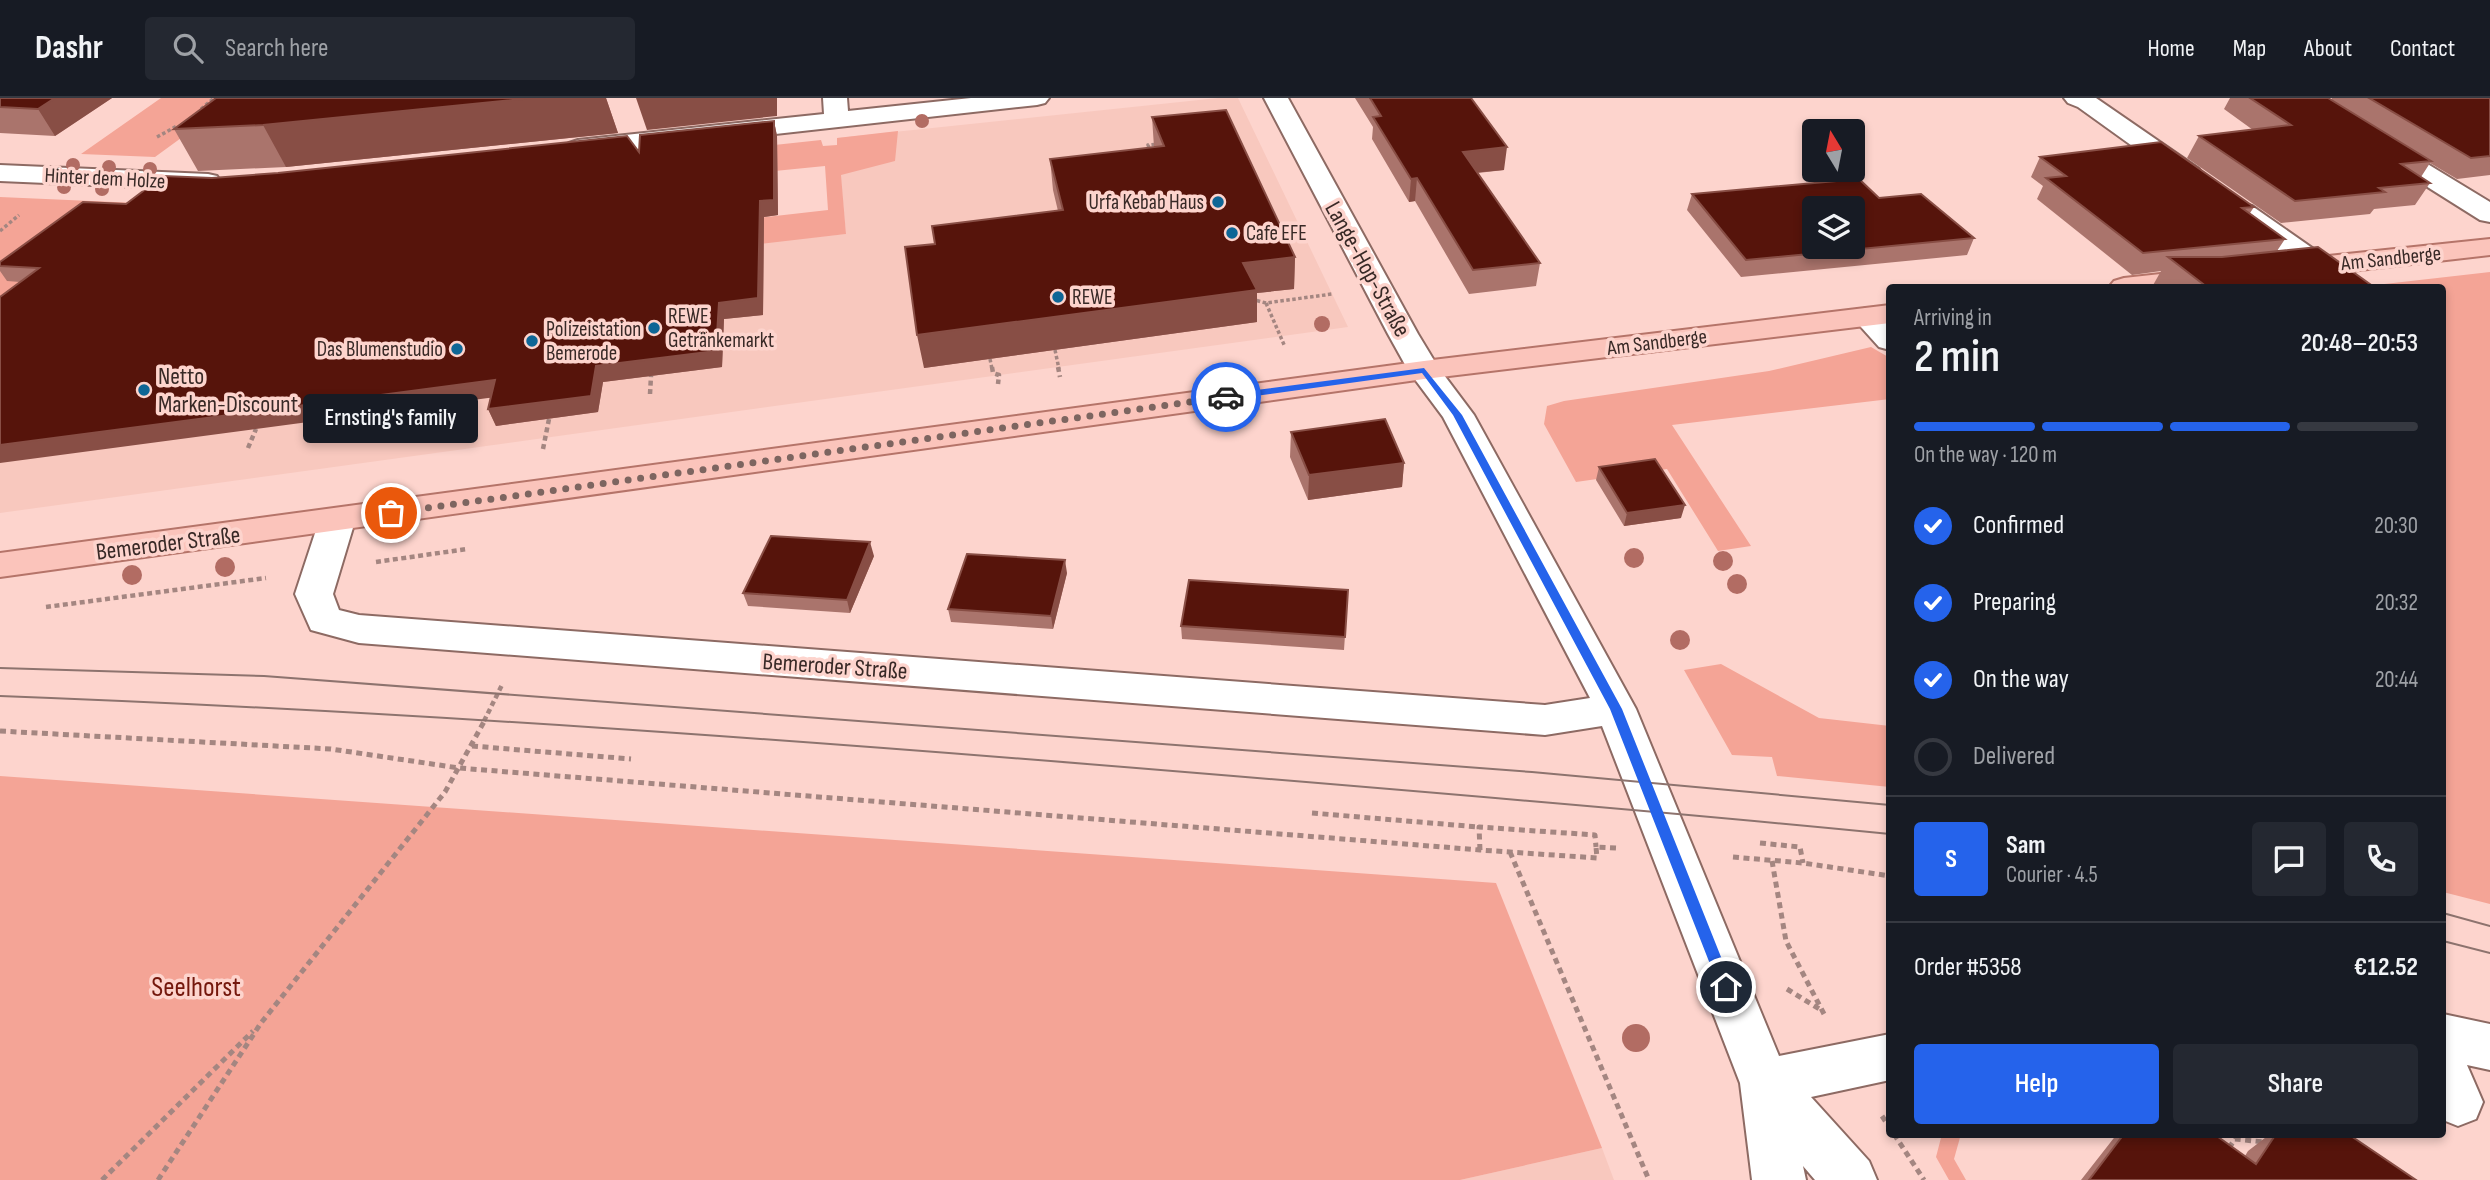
<!DOCTYPE html>
<meta charset="utf-8">
<style>
body{margin:0;font-family:"Sofia Sans Condensed",sans-serif;background:#242831;color:#f1f3f6;height:100vh;display:flex;flex-direction:column;font-size:26px;white-space:nowrap}
*{box-sizing:border-box;margin:0}
p{font-size:23px;color:#9ea1a6}
.icon{flex:none;width:38px;height:38px;fill:none;stroke:currentColor;stroke-width:2;stroke-linecap:round;stroke-linejoin:round}
.map{position:relative;flex:1;overflow:hidden}
.panel{position:absolute;left:1886px;top:186px;width:560px;height:854px;display:flex;flex-direction:column;background:#171b24;border-radius:7px;box-shadow:0 4px 10px #0003}
.panel>*{flex:none}
.needle{width:46px;rotate:350deg}
.buttons{position:absolute;left:1802px;top:21px;display:grid;gap:14px}
.buttons a{display:grid;place-items:center;width:63px;height:63px;border-radius:7px;background:#171b24;box-shadow:0 4px 10px #0003;font-size:35px}
.pin{position:absolute;display:grid;place-items:center;width:60px;height:60px;color:#fff;margin:-30px;border:4px solid #fff;border-radius:50%;box-shadow:0 2px 7px #0007}
.courier{position:absolute;display:grid;place-items:center;width:70px;height:70px;margin:-35px;border:5px solid #2563eb;border-radius:50%;background:#fff;color:#222;box-shadow:0 2px 9px #0007}
.bubble{position:absolute;height:49px;border-radius:7px;background:#171b24;box-shadow:0 4px 10px #0003;font-size:23px;font-weight:600;line-height:49px;text-align:center}
.summary em{font-style:normal;font-weight:600}
.summary div{display:flex;flex-direction:column-reverse}
.summary{display:flex;align-items:center;justify-content:space-between;height:119px;padding:0 28px}
h1{font-size:46px;font-weight:600;line-height:52px}
.bar{display:grid;grid-template-columns:repeat(4,1fr);gap:10px 7px;align-content:center;height:84px;padding:0 28px}
.bar i{height:9px;border-radius:5px;background:#363941}
.bar .selected{background:#2563eb}
.bar p{grid-column:span 4}
.line{display:flex;align-items:center;gap:18px;padding:0 28px;border-top:2px solid #363941}
.line div{flex:1}
.round{display:grid;place-items:center;flex:none;width:74px;height:74px;border-radius:7px;background:#242831}
ol{padding:0 28px;list-style:none}
li{display:flex;align-items:center;gap:21px;height:77px}
li p{margin-inline-start:auto}
li .icon{padding:7px;border-radius:50%;background:#2563eb;color:#fff;stroke-width:4}
li:last-child{color:#9ea1a6}
li i{width:38px;height:38px;border:4px solid #363941;border-radius:50%}
.cta{display:flex;gap:14px;margin-top:auto;padding:14px 28px}
.cta a{flex:1;height:80px;border-radius:7px;background:#2563eb;color:#fff;font-size:28px;font-weight:600;line-height:80px;text-align:center}
.cta a+a{background:#242831;color:#f1f3f6}
header{display:flex;align-items:center;gap:42px;box-sizing:border-box;height:98px;padding:0 35px;background:#171b24;border-bottom:2px solid #363941}
header strong{font-size:33px}
nav{display:flex;gap:38px;margin-inline-start:auto;font-size:24px}
.search{width:490px;height:63px;background:#242831;display:flex;align-items:center;gap:18px;box-sizing:border-box;padding:0 24px;border-radius:7px;color:#9ea1a6;font-size:26px}
.map>svg:first-child{display:block}
.built{fill:#f8c8be}
.green{fill:#f4a496}
.lines{fill:none;stroke-linecap:round;stroke-linejoin:round}
.minor-casing{stroke:#8d6a63;stroke-width:4}
.major-casing{stroke:#b57469;stroke-width:4}
.path-far2{stroke:#a48681;stroke-width:3.5;stroke-dasharray:3.5 2.5;stroke-linecap:butt}
.path-far1{stroke:#a48681;stroke-width:4.5;stroke-dasharray:5 3.5;stroke-linecap:butt}
.path{stroke:#a48681;stroke-width:5;stroke-dasharray:6 4.5;stroke-linecap:butt}
.minor{fill:#fff;fill-rule:evenodd}
.major{fill:#fbc4bb;fill-rule:evenodd}
.tram{stroke:#8d736e;stroke-width:2}
.tree{fill:#b26c63}
.wall{fill:#aa746c}
.shaded-wall{fill:#884e45}
.building{fill:#56140b;stroke:#884e45;stroke-width:2;fill-rule:evenodd}
.route{fill:#2563eb}
.done{stroke:#7d6560;stroke-width:7;stroke-dasharray:0 12.6}
.poi-dot{fill:#0e6696;stroke:#fdd4cd;stroke-width:2.5}
.labels{text-anchor:middle;stroke-width:7;stroke-linejoin:round;paint-order:stroke}
.far-street-label{font-size:21px;fill:#382926;stroke:#fdd4cd}
.far-poi-label{font-size:21px;fill:#382926;stroke:#fdd4cd;text-anchor:start}
.street-label{font-size:24px;fill:#382926;stroke:#fdd4cd}
.poi-label{font-size:24px;fill:#382926;stroke:#fdd4cd;text-anchor:start}
.near-park-label{font-size:28px;fill:#74170c;stroke:#fdd4cd}
</style>
<header>
<strong>Dashr</strong>
<div class="search"><svg class="icon" aria-label="search" viewBox="0 0 24 24"><circle cx="10" cy="10" r="6"/><path d="M15 15l6 6"/></svg>Search here</div>
<nav><a>Home</a><a>Map</a><a>About</a><a>Contact</a></nav>
</header>
<div class="map">
<svg width="2490" height="1082" viewBox="0 0 2490 1082">
<rect width="100%" height="100%" fill="#fdd4cd"/>
<path class="built" d="M1218,0h20l110,229 -1348,186v-197l846,-82 -9,-96z
M1602,1050l12,32h-154z"/>
<path class="green" d="M161,0h75l-81,59 -74,-3z
M898,33l-3,30 -54,14 5,59 -761,89 -85,-7v-119l678,30 150,-17 -3,-44 -80,8 20,-28 56,-6 2,6 14,-1v-7z
M2490,174v632l-47,-12v-605h-85z
M1871,249l19,11v41l-218,26 79,121 -33,5 -51,-82 -91,13 -32,-58 3,-18 17,-5 205,-30z
M1721,566l98,54 71,8v61l-113,-11 -5,-19 -40,-2 -48,-85z
M0,678l1496,107 106,265 -142,32h-1460z
M1942,1036h19l-7,25 12,21h-17l-13,-23z"/>
<g class="lines">
<g class="minor-casing">
<path id="minor" d="M823,0h24l1,13 123,-13h78l-4,5 -8,2 -459,51 -9,-3 -4,-5 4,-5 9,-3 246,-26z
M1264,0h24l130,236 20,33 36,48 162,294 143,347 111,-22v46l-79,17 58,64 8,19h-62l-12,-14 3,14h-54l-12,-97 -138,-357 -57,9 -1186,-92 -48,-13 -16,-36 24,-73 6,-8 12,-4 12,4 6,8 -22,73 6,16 20,5 1186,90 45,-7 -147,-281 -35,-47 -20,-36z
M2064,0h32l103,71 4,6 -4,6 -9,2 -9,-2 -103,-74 -10,-4z
M2290,0h29l171,104v20l-10,-2 -186,-117z
M0,67l208,9 9,2 4,6 -4,6 -9,2 -208,-9z
M2242,106l10,2 76,53 4,6 -4,6 -10,3 -10,-3 -76,-53 -3,-6 3,-6z
M1867,210l11,3 12,12v27l-11,-3 -27,-30 4,-6z
M2443,916l47,10v46l-23,-5 16,37 -7,17 -18,7 -15,-6z"/>
</g>
<g class="major-casing">
<path id="major" d="M2490,141v16l-200,23 -10,-3 -4,-6 4,-6 10,-3z
M2206,171l10,3 4,6 -4,6 -13,3h-94l5,-6 10,-3z
M1890,207v18l-466,56 -1424,198v-24l1424,-192z"/>
</g>
<path class="path-far2" d="M201,11l13,-11
M157,39l20,-11
M1151,55l-3,-8 11,-1
M0,133l19,-16
M1251,201l15,4 66,-9
M1266,205l19,44
M1055,252l4,19
M990,261l2,10"/>
<path class="path-far1" d="M992,269l1,6 6,2 -1,9
M1058,269l2,10
M650,296l1,-18
M437,324l5,-18
M343,336l5,-18
M248,350l8,-19
M543,351l6,-30
M376,464l91,-13
M46,509l220,-29
M484,623l18,-36"/>
<path class="path" d="M0,633l331,18 128,19 1021,82 117,8 -1,-11 20,1
M472,648l159,13
M1312,715l167,14
M1760,745l40,4 3,16
M1480,752l-1,-23 116,8 1,12
M1510,754l139,328
M1733,759l70,6 87,13
M1772,763l14,80 38,73
M1787,891l34,21
M1882,1018l8,12
M1894,1036l30,46
M2229,1050l6,-9 29,3
M102,1082l151,-149
M158,1082l103,-157 184,-231 40,-72"/>
<use href="#minor" class="minor"/>
<use href="#major" class="major"/>
<path class="tram" d="M0,570l264,8 1268,96 358,33
M0,598c400,15 799,44 1197,77 231,19 462,38 693,61
M2443,815l47,13
M2443,843l47,12"/>
</g>
<g class="tree">
<circle cx="922" cy="23" r="7"/>
<circle cx="73" cy="67" r="7"/>
<circle cx="109" cy="69" r="7"/>
<circle cx="150" cy="71" r="7"/>
<circle cx="64" cy="89" r="7"/>
<circle cx="102" cy="91" r="7"/>
<circle cx="1322" cy="226" r="8"/>
<circle cx="1634" cy="460" r="10"/>
<circle cx="1723" cy="463" r="10"/>
<circle cx="225" cy="469" r="10"/>
<circle cx="132" cy="477" r="10"/>
<circle cx="1737" cy="486" r="10"/>
<circle cx="1680" cy="542" r="10"/>
<circle cx="1636" cy="940" r="14"/>
</g>
<path class="wall" d="M0,0h112l-57,38 -55,-3z
M216,0h390l12,35 -332,34 -88,4 -24,-42z
M1355,0h116l33,72 -26,3 62,90 -4,23 -67,8 -54,-93 -6,1 -37,-63 1,-12z
M2230,0h98l3,2 1,-2h158v77l-33,4 -27,-16 -9,14 9,6 -15,22 -41,4 -4,5 -89,9 -94,-65 12,-22 54,-6 -29,-21z
M1152,19l143,140 -1,32 -37,4v29l-333,46 11,-124 123,-33 -5,-21 -3,-31 104,-12z
M774,23l3,15 1,79 -14,2 -1,98 -39,4 -2,48 -119,15 -5,30 -102,14 -8,-17 2,-11 -470,-116 -13,-1 -7,-10v-9l126,-58 86,-26 66,-5 361,-21z
M2040,59l214,50 -4,6 35,26 -8,12 97,36h-222l9,-16 -29,4 -95,-76 6,-13 -12,-9z
M1692,96l187,4 95,40 -7,17 -226,22 -54,-67z
M1291,334l113,31 -2,24 -94,13 -18,-43z
M1599,369l82,51 -57,8 -28,-46z
M874,458l-24,57 -102,-7 -5,-13z
M1067,475l-14,56 -102,-7 -3,-13z
M1348,492l-4,60 -162,-11 -1,-13z
M2117,1036h97l31,22 3,-5 22,-17h78l68,46h-335z"/>
<path class="shaded-wall" d="M55,0h57l-57,38 -17,-27z
M532,0h74l12,35 -332,34 -23,-42z
M636,0h141v18l-130,14z
M774,23l3,15 1,79 -14,2 -1,98 -39,4 -2,48 -119,15 -5,30 -102,14 -8,-17 108,-43 164,-165z
M1507,49l-3,23 -43,4 2,-22z
M1417,80l-2,23 -6,1 2,-23z
M1295,159l-1,32 -37,4v29l-333,46 -7,-33 326,-72z
M495,282l8,16 -503,67v-18z
M1404,365l-2,24 -94,13 1,-25z
M1685,407l-4,13 -57,8 3,-13z
M870,444l4,14 -24,57 -3,-13z
M1065,462l2,13 -14,56 -2,-13z"/>
<path class="building" d="M0,0h55l-17,11 -38,-2z
M216,0h316l-269,27 -89,4z
M1370,0h101l36,49 -44,5 77,111 -67,7 -56,-92 -6,1 -38,-62 8,-1z
M2250,0h78l103,63 -30,3 29,19 -51,5 6,4 -90,9 -96,-65 92,-11z
M2369,0h121v58l-19,2z
M1226,12l69,147 -52,6 14,27 -340,45 -12,-88 30,-3 -3,-18 131,-16 -13,-51 114,-13 -12,-29z
M774,23v79l-14,1 -2,97 -39,5 -3,48 -120,15 -5,30 -103,13 7,-29 -495,65v-148l39,-29 -39,-2v-4l83,-60 43,2 37,-28 49,2 66,-5 349,-37 12,16 1,-17z
M2161,44l93,65 -12,1 43,31 -142,14 -97,-75 20,-2 -26,-19z
M1859,81l20,19 42,-4 53,44 -228,22 -54,-66zM1815,110h38v39h-38z
M2318,149l56,40h-167l-39,-30h54z
M1385,321l19,44 -95,12 -18,-43z
M1655,361l30,46 -58,8 -28,-46z
M771,438l99,6 -23,58 -104,-7z
M967,456l98,6 -14,56 -103,-7z
M1189,482l159,10 -3,47 -164,-11z
M2124,1036h90l42,30 20,-30h72l68,46h-327z"/>
<path class="route" d="M1424,270l38,47 160,294 111,278 -2,4h-10l-2,-4 -109,-278 -157,-294 -31,-42 -196,27 -5,-3 5,-3z"/>
<g class="lines">
<path class="done" d="M391,415l835,-116"/>
</g>
<g class="poi-dot">
<circle cx="1218" cy="104" r="7"/>
<circle cx="1232" cy="135" r="7"/>
<circle cx="1058" cy="199" r="7"/>
<circle cx="654" cy="230" r="7"/>
<circle cx="532" cy="243" r="7"/>
<circle cx="457" cy="251" r="7"/>
<circle cx="144" cy="292" r="7"/>
</g>
<g class="labels">
<g class="far-street-label">
<text transform="translate(105 80) rotate(3)" y="7">Hinter dem Holze</text>
<text transform="translate(2391 160) rotate(-6)" y="7">Am Sandberge</text>
<text transform="translate(1657 244) rotate(-7)" y="7">Am Sandberge</text>
</g>
<g class="far-poi-label">
<text x="1204" y="111" text-anchor="end">Urfa Kebab Haus</text>
<text x="1246" y="142">Cafe EFE</text>
<text x="1072" y="206">REWE</text>
<text x="668" y="225">REWE<tspan x="668" dy="24">Getränkemarkt</tspan></text>
<text x="546" y="238">Polizeistation<tspan x="546" dy="24">Bemerode</tspan></text>
<text x="443" y="258" text-anchor="end">Das Blumenstudio</text>
</g>
<g class="street-label">
<text transform="translate(1368 171) rotate(61)" y="8">Lange-Hop-Straße</text>
<text transform="translate(168 445) rotate(-7)" y="8">Bemeroder Straße</text>
<text transform="translate(835 568) rotate(4)" y="8">Bemeroder Straße</text>
</g>
<g class="poi-label">
<text x="158" y="286">Netto<tspan x="158" dy="28">Marken-Discount</tspan></text>
</g>
<g class="near-park-label">
<text x="196" y="898">Seelhorst</text>
</g>
</g>
</svg>
<div class="buttons">
<a><svg class="needle" viewBox="-14 -14 28 28"><path d="M0-13l5 13h-10z" fill="#e53935"/><path d="M0 13l5-13h-10z" fill="#9ea1a6"/></svg></a>
<a><svg class="icon" aria-label="layers" viewBox="0 0 24 24"><path d="M12 4l9 5-9 5-9-5zM3 14l9 5 9-5"/></svg></a>
</div>
<div class="pin" style="left:391px;top:415px;background:#ea580c"><svg class="icon" aria-label="bag" viewBox="0 0 24 24"><path d="M5 8h14l-1 12H6zM9 8a3 3 0 0 1 6 0"/></svg></div>
<div class="pin" style="left:1726px;top:889px;background:#1f2937"><svg class="icon" aria-label="home" viewBox="0 0 24 24"><path d="M3 11l9-7 9 7M6 9v11h12V9"/></svg></div>
<div class="courier" style="left:1226px;top:299px"><svg class="icon" aria-label="car" viewBox="0 0 24 24"><path d="M5 17H2v-5l4-1 3-4h7l3 4 3 1v5h-3M9 17h6M6 11h13"/><circle cx="7" cy="17" r="2"/><circle cx="17" cy="17" r="2"/></svg></div>
<div class="bubble" style="left:303px;top:296px;width:175px">Ernsting's family</div>
<section class="panel">
<div class="summary"><div><h1>2 min</h1><p>Arriving in</p></div><em>20:48–20:53</em></div>
<div class="bar"><i class="selected"></i><i class="selected"></i><i class="selected"></i><i></i><p>On the way · 120 m</p></div>
<ol>
<li><svg class="icon" aria-label="check" viewBox="0 0 24 24"><path d="M5 12l5 5 9-10"/></svg>Confirmed<p>20:30</p></li>
<li><svg class="icon" aria-label="check" viewBox="0 0 24 24"><path d="M5 12l5 5 9-10"/></svg>Preparing<p>20:32</p></li>
<li><svg class="icon" aria-label="check" viewBox="0 0 24 24"><path d="M5 12l5 5 9-10"/></svg>On the way<p>20:44</p></li>
<li><i></i>Delivered</li>
</ol>
<div class="line" style="height:126px"><b class="round" style="background:#2563eb;color:#fff">S</b><div><b>Sam</b><p>Courier · 4.5</p></div><a class="round"><svg class="icon" aria-label="chat" viewBox="0 0 24 24"><path d="M4 5h16v11H9l-5 4z"/></svg></a><a class="round"><svg class="icon" aria-label="phone" viewBox="0 0 24 24"><path d="M5 4h4l2 5-3 2q2 4 5 5l2-3 5 2v4C11 20 4 13 5 4z"/></svg></a></div>
<div class="line" style="height:91px"><div>Order #5358</div><b>€12.52</b></div>
<div class="cta"><a>Help</a><a>Share</a></div>
</section>
</div>
